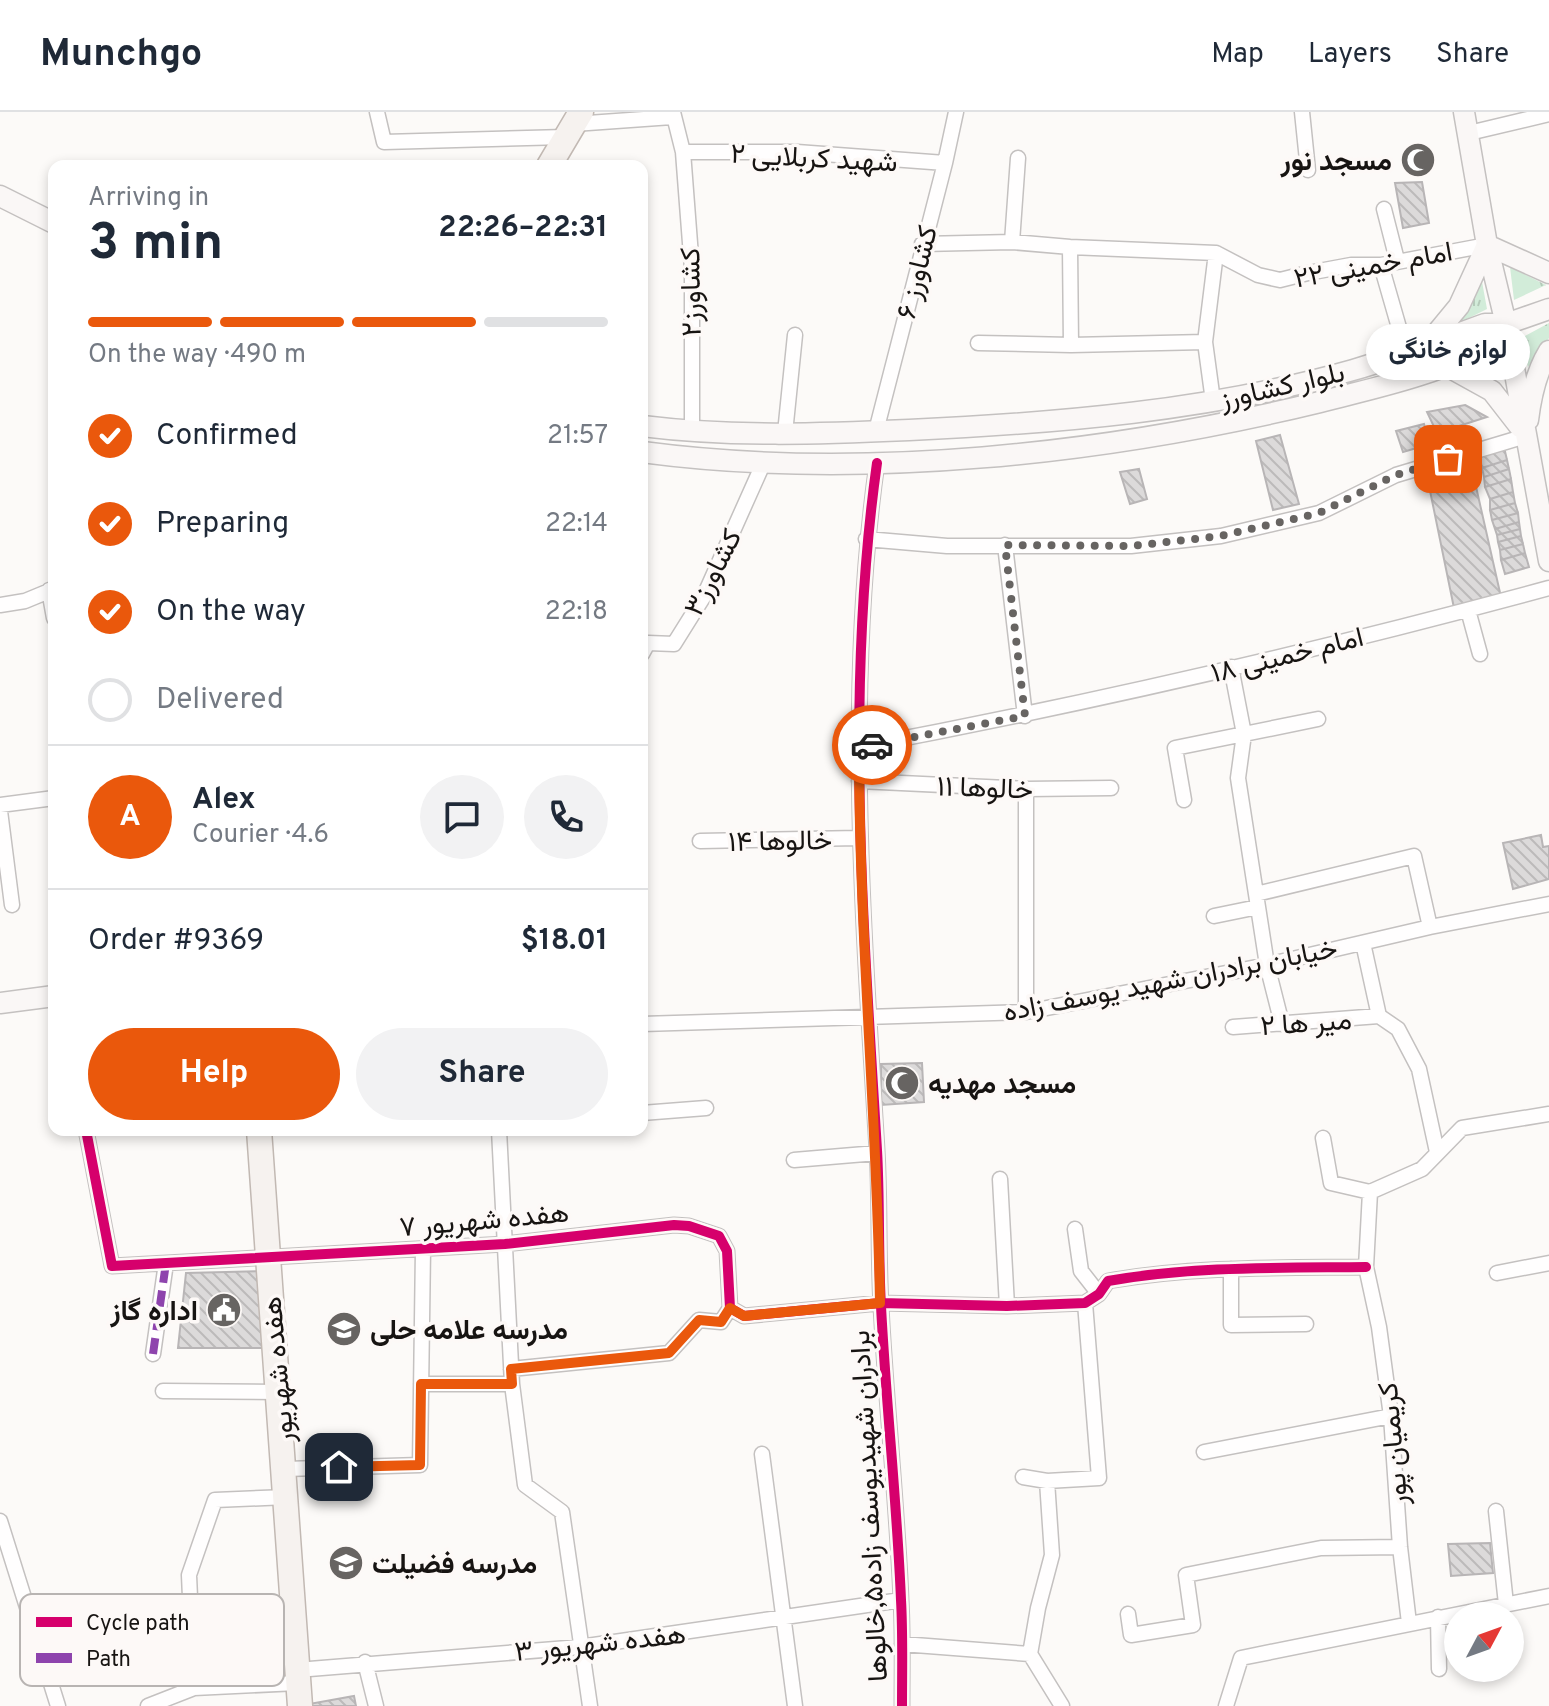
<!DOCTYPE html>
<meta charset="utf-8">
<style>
body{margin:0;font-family:Overpass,Vazirmatn,sans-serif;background:#f2f2f3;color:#1f2937;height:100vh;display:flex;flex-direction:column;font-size:30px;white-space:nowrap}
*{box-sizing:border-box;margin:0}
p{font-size:26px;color:#747a83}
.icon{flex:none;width:44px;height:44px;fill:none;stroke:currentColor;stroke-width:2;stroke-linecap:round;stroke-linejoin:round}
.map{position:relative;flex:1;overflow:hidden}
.details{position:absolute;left:48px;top:48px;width:600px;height:976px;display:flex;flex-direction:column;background:#fff;border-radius:16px;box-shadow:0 4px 12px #0003}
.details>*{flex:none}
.needle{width:52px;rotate:49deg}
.buttons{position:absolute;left:1444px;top:1490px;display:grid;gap:16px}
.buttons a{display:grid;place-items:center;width:80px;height:80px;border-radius:50%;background:#fff;box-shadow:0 4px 12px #0003;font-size:40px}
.pin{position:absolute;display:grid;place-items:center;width:68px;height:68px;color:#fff;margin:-34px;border-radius:16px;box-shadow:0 4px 12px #0006}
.courier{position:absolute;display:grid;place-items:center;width:80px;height:80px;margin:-40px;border:6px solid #ea580c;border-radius:50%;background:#fff;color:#222;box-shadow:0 2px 10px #0007}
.bubble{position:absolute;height:56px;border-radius:28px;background:#fff;box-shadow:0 4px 12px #0003;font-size:26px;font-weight:700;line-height:56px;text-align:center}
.head em{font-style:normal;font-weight:700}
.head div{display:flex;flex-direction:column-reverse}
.head{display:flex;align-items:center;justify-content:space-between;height:136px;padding:0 40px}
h1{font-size:52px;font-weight:700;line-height:60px}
.bar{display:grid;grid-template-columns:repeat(4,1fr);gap:12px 8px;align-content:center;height:96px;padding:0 40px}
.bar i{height:10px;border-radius:6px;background:#e0e1e3}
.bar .current{background:#ea580c}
.bar p{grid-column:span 4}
.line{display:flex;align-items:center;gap:20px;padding:0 40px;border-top:2px solid #e0e1e3}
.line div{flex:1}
.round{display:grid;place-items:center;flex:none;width:84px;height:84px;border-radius:42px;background:#f2f2f3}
ol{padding:0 40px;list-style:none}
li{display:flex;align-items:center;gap:24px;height:88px}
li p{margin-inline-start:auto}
li .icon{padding:8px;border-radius:50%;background:#ea580c;color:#fff;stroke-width:4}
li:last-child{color:#747a83}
li i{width:44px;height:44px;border:4px solid #e0e1e3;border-radius:50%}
.action{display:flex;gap:16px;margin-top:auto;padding:16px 40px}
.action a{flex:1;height:92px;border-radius:48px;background:#ea580c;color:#fff;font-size:32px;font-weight:700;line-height:92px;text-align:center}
.action a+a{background:#f2f2f3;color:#1f2937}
header{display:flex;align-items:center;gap:48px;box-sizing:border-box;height:112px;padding:0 40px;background:#fff;border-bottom:2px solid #e0e1e3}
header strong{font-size:38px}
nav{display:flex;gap:44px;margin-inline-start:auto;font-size:28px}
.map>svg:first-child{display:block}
.grass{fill:url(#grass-tufts)}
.building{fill:url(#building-back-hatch);stroke:#b8b5b6;stroke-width:2}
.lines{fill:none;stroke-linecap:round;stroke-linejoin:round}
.street-casing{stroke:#c4c1c0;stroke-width:17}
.secondary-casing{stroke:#c4c1c0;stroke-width:23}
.primary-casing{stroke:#c2b9b3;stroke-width:27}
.street{stroke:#fffefe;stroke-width:14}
.secondary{stroke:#faf7f6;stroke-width:20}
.primary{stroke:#f6f2ef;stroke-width:24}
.quiet{stroke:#8e44ad;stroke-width:8;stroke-dasharray:16 8;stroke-linecap:butt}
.cycleway-casing{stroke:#fdf9f7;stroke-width:15}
.cycleway{stroke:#d6006c;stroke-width:10}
.done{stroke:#676462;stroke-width:8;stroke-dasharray:0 14.4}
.route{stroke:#ea580c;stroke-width:10}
.labels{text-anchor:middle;stroke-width:7;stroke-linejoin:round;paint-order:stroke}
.street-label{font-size:28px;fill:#171412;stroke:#fdf9f7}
.poi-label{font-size:28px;font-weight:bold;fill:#171412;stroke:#fdf9f7;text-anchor:start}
.key{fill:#fdf9f7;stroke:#b8b4b2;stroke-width:2}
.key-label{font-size:22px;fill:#171412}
</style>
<header>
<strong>Munchgo</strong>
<nav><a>Map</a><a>Layers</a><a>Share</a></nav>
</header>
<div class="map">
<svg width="1549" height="1594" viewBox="0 0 1549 1594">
<defs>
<pattern id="grass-tufts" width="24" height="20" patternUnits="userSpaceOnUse" patternTransform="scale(2)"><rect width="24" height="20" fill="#d2ecd9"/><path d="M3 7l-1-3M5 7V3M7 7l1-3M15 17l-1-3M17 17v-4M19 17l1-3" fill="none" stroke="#b4cab9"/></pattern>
<pattern id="building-back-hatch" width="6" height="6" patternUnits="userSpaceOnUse" patternTransform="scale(2)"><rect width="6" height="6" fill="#dcdada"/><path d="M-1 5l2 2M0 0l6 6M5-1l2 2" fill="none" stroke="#bcbaba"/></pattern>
</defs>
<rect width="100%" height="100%" fill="#fcfaf8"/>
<path class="grass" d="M1510,155l36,18 -32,15z
M1481,164l6,33 -32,16z
M1549,211v15l-21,29 -7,-29z
M1493,238l4,11 -2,24 -31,-19z"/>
<path class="building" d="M1422,70l7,41 -26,5 -8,-45z
M1470,223l2,9 -15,6 -4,-9z
M1465,293l22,12 -50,16 -10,-21z
M1424,312l6,20 -27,8 -7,-21z
M1280,323l19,69 -26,6 -17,-69z
M1504,335l3,13 -25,8 -3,-15z
M1507,348l2,9 -25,8 -2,-9z
M1139,357l8,30 -17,5 -10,-32z
M1472,357l29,128 -47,11 -26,-127z
M1509,357l2,10 -26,8 -1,-10z
M1511,367l2,13 -23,7 -5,-12z
M1513,380l2,11 -25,7v-11z
M1515,391l3,10 -26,7 -2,-10z
M1518,401l1,9 -24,7 -3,-9z
M1519,410l1,7 -23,6 -2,-6z
M1520,417l1,7 -23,6 -1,-7z
M1521,424l2,8 -23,6 -2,-8z
M1523,432l2,9 -24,7 -1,-10z
M1525,441l4,14 -24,7 -4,-14z
M1541,723l2,12 6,-1v33l-36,10 -10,-46z
M922,951l2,39 -43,3v-41z
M264,1159l5,77h-91l8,-75z
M1490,1431l3,30 -42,3 -3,-32z
M286,1544l2,17h-15l-3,-14z
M354,1584l2,10h-47v-2z"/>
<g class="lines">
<g class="street-casing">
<path id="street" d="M377,0l7,30 181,-5
M673,0l10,40 9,117v163
M1302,0l6,58
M574,12l98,-7
M1469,21l80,-19
M683,40h114l148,11
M1384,97l13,51
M1012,130l6,-84
M922,132l90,-2 58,5 146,6 42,22 22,5 28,-7 43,-8h30l106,-20
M1070,135l1,98
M1381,153l25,87
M978,231l93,2 134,-3
M1213,289l-8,-59 11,-89
M876,319l69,-268 11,-51
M785,321l10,-98
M877,351c-32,227 -14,458 0,687 3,52 1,104 4,156 5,98 16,196 20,294 2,35 1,71 1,106
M866,427l81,7h184l90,-10 98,-23 77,-38 130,-39
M1005,433l20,171
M49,478l5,28
M0,493l25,-4 29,-12
M1468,498l12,44
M642,542l6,-11 26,1 30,-48 59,-132
M1231,555l13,67 -6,44 29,187 15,59
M859,635c232,-44 462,-97 690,-159
M859,669l167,8 85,-1
M1184,688l-9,-52 143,-29
M0,693l54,-7
M0,699l12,94
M700,729l159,-3
M1256,782l158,-38 16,71
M1214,804l44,-9
M1363,831l16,73
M1026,900v-223
M1379,904l19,13 21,40 18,83
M642,912l384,-12 241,-47 163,-38 119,-23
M1233,915l146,-11
M642,1001l64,-5
M86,1018l26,136 393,-22 169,-19 15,1 30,10 8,15 3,57 14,8 136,-13 127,3 78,-3 14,-9 9,-13c85,-15 172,-13 258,-14
M499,1018l13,254 13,101 37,27 28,194
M1323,1026l8,45 39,9
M794,1048l83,-7
M1000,1067l7,127
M1075,1117l6,42 18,23
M1231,1157v56l75,-1
M1497,1161l52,-10
M153,1242l13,-91
M511,1257l158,-16 30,-33 22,2 9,-14
M421,1272h91
M163,1279l116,1
M1204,1340l187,-36
M762,1342l33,252
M285,1357l135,-4 3,-216
M1023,1365l24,4 52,-3 -14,-175
M1496,1399l10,93
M0,1409l58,185
M1128,1502l3,21 62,-10 -7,-50 135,-27 79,-1
M1438,1505l1,52
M1409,1511l-9,-76 -9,-131 -12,-89 -13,-60 4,-75 52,-23 40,-41 87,-14
M902,1532l128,10 8,-46 14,-53 -5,-74
M1030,1542l32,52
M365,1550l11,44
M297,1558l283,-23 321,-47
M194,1576l-5,-113 26,-75 72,-3
M148,1594l46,-18 104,-5
M1226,1594l15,-48 308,-62"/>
</g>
<g class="secondary-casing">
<path id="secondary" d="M1464,0l23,133 19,79 43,237
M0,84l54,27
M1431,228l28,-34 28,-61 62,28
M1445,253l47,26 28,36
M1528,308c3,-25 8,-48 21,-69
M642,314c88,11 178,8 267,4 149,-7 299,-19 444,-60 45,-13 88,-30 132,-46h21l43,-15
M642,340c219,29 464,2 678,-50 42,-11 132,-30 165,-57 8,-6 15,-14 21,-21
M0,891l54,-7"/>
</g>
<g class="primary-casing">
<path id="primary" d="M549,54l32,-54
M259,1018l41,576"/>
</g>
<use href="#street" class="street"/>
<use href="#secondary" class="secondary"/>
<use href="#primary" class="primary"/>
<path class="quiet" d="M153,1242l13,-91"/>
<g class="cycleway-casing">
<path id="cycleway" d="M877,351c-32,227 -14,458 0,687 3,52 1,104 4,156 5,98 16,196 20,294 2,35 1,71 1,106
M86,1018l26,136 393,-22 169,-19 15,1 30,10 8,15 3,57 14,8 136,-13 127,3 78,-3 14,-9 9,-13c85,-15 172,-13 258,-14"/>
</g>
<use href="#cycleway" class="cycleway"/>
</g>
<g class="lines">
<path class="done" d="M872,633l153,-29 -20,-171 126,1 90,-10 98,-23 77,-38 52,-16"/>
<path class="route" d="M339,1355l81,-2 1,-81h91l-1,-15 158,-16 30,-33 22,2 9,-14 14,8 136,-13c-3,-186 -21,-370 -21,-556l13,-2"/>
</g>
<defs>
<g id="mosque-disc" transform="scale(1.8)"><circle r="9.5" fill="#676462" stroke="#fdf9f7"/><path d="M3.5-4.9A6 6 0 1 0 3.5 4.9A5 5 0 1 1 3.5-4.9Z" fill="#fff"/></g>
<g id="civic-disc" transform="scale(1.8)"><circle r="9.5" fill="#676462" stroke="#fdf9f7"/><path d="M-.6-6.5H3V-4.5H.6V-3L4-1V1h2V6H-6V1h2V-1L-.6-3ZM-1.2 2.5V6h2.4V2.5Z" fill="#fff"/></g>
<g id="school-disc" transform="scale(1.8)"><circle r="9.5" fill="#676462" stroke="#fdf9f7"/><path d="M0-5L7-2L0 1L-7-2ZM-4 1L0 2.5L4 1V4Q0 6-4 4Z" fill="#fff"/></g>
</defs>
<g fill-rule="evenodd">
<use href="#mosque-disc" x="1418" y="48"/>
<use href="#mosque-disc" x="902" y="971"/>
<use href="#civic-disc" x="224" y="1198"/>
<use href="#school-disc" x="344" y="1217"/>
<use href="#school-disc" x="346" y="1451"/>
</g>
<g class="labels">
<g class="street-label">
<text transform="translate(814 45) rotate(3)" y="10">شهید کربلایی ۲</text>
<text transform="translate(1373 152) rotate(-10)" y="10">امام خمینی ۲۲</text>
<text transform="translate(916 160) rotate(-76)" y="10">کشاورز ۶</text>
<text transform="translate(690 180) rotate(-91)" y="10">کشاورز۲</text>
<text transform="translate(1282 273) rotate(-13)" y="10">بلوار کشاورز</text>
<text transform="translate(712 460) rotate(-63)" y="10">کشاورز۳</text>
<text transform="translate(1287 542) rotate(-14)" y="10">امام خمینی ۱۸</text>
<text transform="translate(985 675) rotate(2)" y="10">خالوها ۱۱</text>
<text transform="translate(780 728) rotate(-1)" y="10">خالوها ۱۴</text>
<text transform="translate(1170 867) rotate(-11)" y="10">خیابان برادران شهید یوسف زاده</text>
<text transform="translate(1306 910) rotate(-4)" y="10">میر ها ۲</text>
<text transform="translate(484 1107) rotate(-5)" y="10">هفده شهریور ۷</text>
<text transform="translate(277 1258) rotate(-95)" y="10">هفده شهریور</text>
<text transform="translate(1392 1332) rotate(-95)" y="10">کریمیان پور</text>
<text transform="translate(868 1394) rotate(-93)" y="10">برادران شهیدیوسف زاده۵,خالوها</text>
<text transform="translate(600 1530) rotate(-6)" y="10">هفده شهریور ۳</text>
</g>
<g class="poi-label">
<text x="1392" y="58" text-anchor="end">مسجد نور</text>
<text x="928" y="981">مسجد مهدیه</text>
<text x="198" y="1208" text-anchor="end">اداره گاز</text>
<text x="370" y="1227">مدرسه علامه حلی</text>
<text x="372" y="1461">مدرسه فضیلت</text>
</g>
</g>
<rect x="20" y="1482" width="264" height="92" rx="12" class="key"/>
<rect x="36" y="1505" width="36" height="10" fill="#d6006c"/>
<rect x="36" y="1541" width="36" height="10" fill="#8e44ad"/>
<g class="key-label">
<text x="86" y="1518">Cycle path</text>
<text x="86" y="1554">Path</text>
</g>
</svg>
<div class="buttons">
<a><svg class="needle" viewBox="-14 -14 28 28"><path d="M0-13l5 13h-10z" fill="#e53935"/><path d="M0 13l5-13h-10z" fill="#747a83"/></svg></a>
</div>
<div class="pin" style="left:1448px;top:347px;background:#ea580c"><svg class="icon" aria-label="bag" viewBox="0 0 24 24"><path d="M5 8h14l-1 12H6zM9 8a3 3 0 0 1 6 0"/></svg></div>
<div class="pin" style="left:339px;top:1355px;background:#1f2937"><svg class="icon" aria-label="home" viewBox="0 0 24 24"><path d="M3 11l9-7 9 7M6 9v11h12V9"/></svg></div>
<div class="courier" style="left:872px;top:633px"><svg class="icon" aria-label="car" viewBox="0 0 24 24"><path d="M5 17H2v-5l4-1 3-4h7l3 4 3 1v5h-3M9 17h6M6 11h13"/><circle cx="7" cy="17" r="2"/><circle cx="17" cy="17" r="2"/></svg></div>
<div class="bubble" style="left:1366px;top:212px;width:164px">لوازم خانگی</div>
<section class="details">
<div class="head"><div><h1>3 min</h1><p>Arriving in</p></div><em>22:26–22:31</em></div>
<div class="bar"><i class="current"></i><i class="current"></i><i class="current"></i><i></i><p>On the way · 490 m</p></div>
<ol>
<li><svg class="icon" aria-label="check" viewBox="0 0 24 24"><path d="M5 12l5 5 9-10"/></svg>Confirmed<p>21:57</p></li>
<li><svg class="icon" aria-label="check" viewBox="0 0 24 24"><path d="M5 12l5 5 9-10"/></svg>Preparing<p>22:14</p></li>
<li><svg class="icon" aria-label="check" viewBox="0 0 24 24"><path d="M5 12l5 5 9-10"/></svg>On the way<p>22:18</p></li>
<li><i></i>Delivered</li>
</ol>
<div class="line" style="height:144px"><b class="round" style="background:#ea580c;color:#fff">A</b><div><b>Alex</b><p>Courier · 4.6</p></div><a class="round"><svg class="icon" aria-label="chat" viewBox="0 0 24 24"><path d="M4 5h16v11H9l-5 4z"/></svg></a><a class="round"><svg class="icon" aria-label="phone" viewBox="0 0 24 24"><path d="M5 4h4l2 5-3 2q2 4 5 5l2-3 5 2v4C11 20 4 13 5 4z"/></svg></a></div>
<div class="line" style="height:104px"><div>Order #9369</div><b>$18.01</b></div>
<div class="action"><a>Help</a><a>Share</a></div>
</section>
</div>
